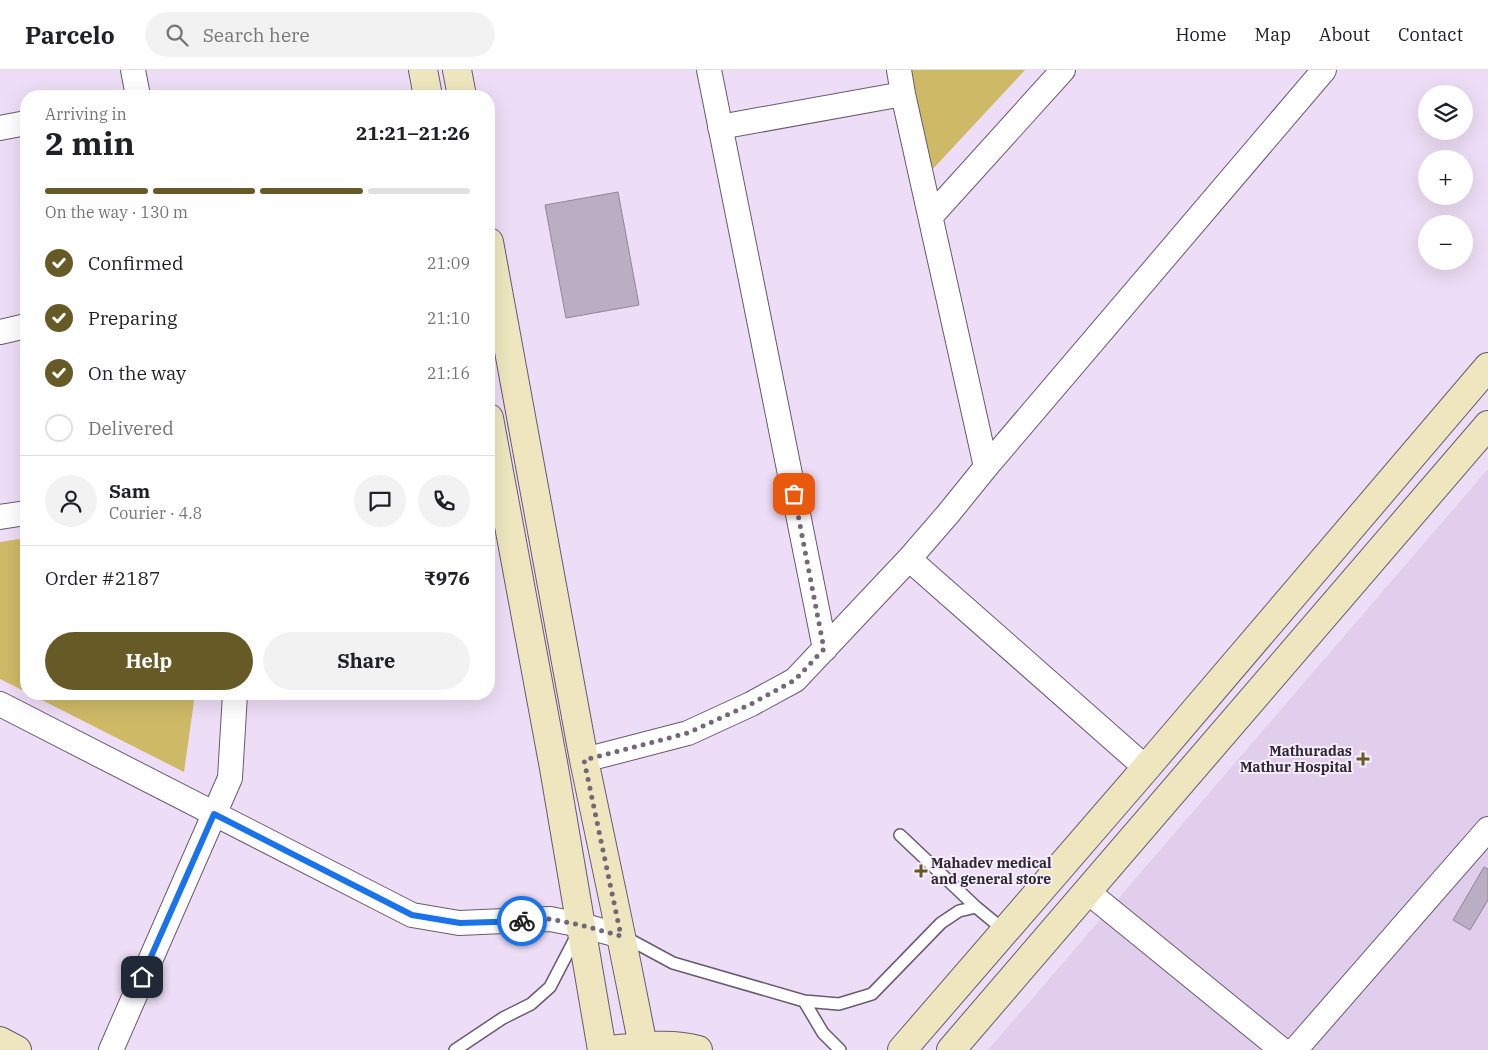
<!DOCTYPE html>
<meta charset="utf-8">
<style>
body{margin:0;font-family:"IBM Plex Serif",serif;background:#f2f2f2;color:#202124;height:100vh;display:flex;flex-direction:column;font-size:19px;white-space:nowrap}
*{box-sizing:border-box;margin:0}
p{font-size:16px;color:#757577}
.icon{flex:none;width:28px;height:28px;fill:none;stroke:currentColor;stroke-width:2;stroke-linecap:round;stroke-linejoin:round}
.map{position:relative;flex:1;overflow:hidden}
.sheet{position:absolute;left:20px;top:20px;width:475px;height:610px;display:flex;flex-direction:column;background:#fff;border-radius:20px;box-shadow:0 5px 20px #0002}
.sheet>*{flex:none}
.buttons{position:absolute;left:1418px;top:15px;display:grid;gap:10px}
.buttons a{display:grid;place-items:center;width:55px;height:55px;border-radius:50%;background:#fff;box-shadow:0 5px 20px #0002;font-size:25px}
.pin{position:absolute;display:grid;place-items:center;width:42px;height:42px;color:#fff;margin:-21px;border-radius:10px;box-shadow:0 2px 8px #0006}
.courier{position:absolute;display:grid;place-items:center;width:50px;height:50px;margin:-25px;border:4px solid #1a73e8;border-radius:50%;background:#fff;color:#222;box-shadow:0 1px 6px #0007}
.overview em{font-style:normal;font-weight:700}
.overview div{display:flex;flex-direction:column-reverse}
.overview{display:flex;align-items:center;justify-content:space-between;height:85px;padding:0 25px}
h1{font-size:32px;font-weight:700;line-height:38px}
.bar{display:grid;grid-template-columns:repeat(4,1fr);gap:8px 5px;align-content:center;height:60px;padding:0 25px}
.bar i{height:6px;border-radius:4px;background:#e0e0e0}
.bar .on{background:#665a27}
.bar p{grid-column:span 4}
.line{display:flex;align-items:center;gap:12px;padding:0 25px;border-top:1px solid #e0e0e0}
.line div{flex:1}
.round{display:grid;place-items:center;flex:none;width:52px;height:52px;border-radius:26px;background:#f2f2f2}
ol{padding:0 25px;list-style:none}
li{display:flex;align-items:center;gap:15px;height:55px}
li p{margin-inline-start:auto}
li .icon{padding:5px;border-radius:50%;background:#665a27;color:#fff;stroke-width:4}
li:last-child{color:#757577}
li i{width:28px;height:28px;border:2px solid #e0e0e0;border-radius:50%}
.button{display:flex;gap:10px;margin-top:auto;padding:10px 25px}
.button a{flex:1;height:58px;border-radius:30px;background:#665a27;color:#fff;font-size:20px;font-weight:700;line-height:58px;text-align:center}
.button a+a{background:#f2f2f2;color:#202124}
header{display:flex;align-items:center;gap:30px;box-sizing:border-box;height:70px;padding:0 25px;background:#fff;border-bottom:1px solid #e0e0e0}
header strong{font-size:24px}
nav{display:flex;gap:28px;margin-inline-start:auto;font-size:18px}
.search{width:350px;height:45px;background:#f2f2f2;display:flex;align-items:center;gap:12px;box-sizing:border-box;padding:0 18px;border-radius:28px;color:#757577;font-size:19px}
.map>svg:first-child{display:block}
.built{fill:#e1ceec}
.green{fill:#ceba66}
.building{fill:#bbadc4;stroke:#92849a}
.lines{fill:none;stroke-linecap:round;stroke-linejoin:round}
.lane-casing{stroke:#685a6f;stroke-width:14}
.street-casing{stroke:#685a6f;stroke-width:26}
.secondary-casing{stroke:#685a6f;stroke-width:30}
.lane{stroke:#fff;stroke-width:11}
.street{stroke:#fff;stroke-width:24}
.secondary{stroke:#eee6be;stroke-width:28}
.done{stroke:#726877;stroke-width:5;stroke-dasharray:0 9}
.route{stroke:#1a73e8;stroke-width:6}
.poi-dot{fill:#665a27;stroke:#f7edfc;stroke-width:2}
.labels{text-anchor:middle;stroke-width:4;stroke-linejoin:round;paint-order:stroke}
.poi-label{font-size:14px;font-weight:bold;fill:#2f2932;stroke:#f7edfc;text-anchor:end}
</style>
<header>
<strong>Parcelo</strong>
<div class="search"><svg class="icon" aria-label="search" viewBox="0 0 24 24"><circle cx="10" cy="10" r="6"/><path d="M15 15l6 6"/></svg>Search here</div>
<nav><a>Home</a><a>Map</a><a>About</a><a>Contact</a></nav>
</header>
<div class="map">
<svg width="1488" height="980" viewBox="0 0 1488 980">
<rect width="100%" height="100%" fill="#edddf6"/>
<path class="built" d="M1488,399v581h-500z"/>
<path class="green" d="M911,0h114l-94,101z
M26,468v154l-26,-13v-137z
M30,624h165l-11,78z"/>
<path class="building" d="M618,122l21,113 -73,13 -21,-113z
M1484,797l4,2v31l-18,30 -17,-10z"/>
<g class="lines">
<g class="lane-casing">
<path id="lane" d="M900,765l76,72
M623,866l50,27 131,38 19,32 17,17
M804,931l35,3 33,-10 69,-71 18,-12 17,-4 29,24
M455,980l48,-32 28,-14 19,-17 28,-54"/>
</g>
<g class="street-casing">
<path id="street" d="M133,0l5,26
M709,0l116,579
M899,0l4,24 83,373
M720,57l183,-33
M0,58l26,-5
M931,146l132,-146
M0,262l26,-6
M0,447l26,-4
M909,489l237,209
M0,634l412,211 47,8 91,-4 31,6 40,11
M584,690l104,-27 63,-29 44,-24 114,-121 39,-45 38,-47 338,-397
M1088,822l194,158
M111,980l119,-272 5,-84
M1295,980l193,-221"/>
</g>
<g class="secondary-casing">
<path id="secondary" d="M423,0l5,26
M457,0l5,26
M489,172l95,518 37,176 22,110
M489,348l65,350 48,282
M0,971l17,9
M609,980c28,-3 62,-8 89,0
M902,980l244,-282 342,-401
M951,980l537,-625"/>
</g>
<use href="#lane" class="lane"/>
<use href="#street" class="street"/>
<use href="#secondary" class="secondary"/>
</g>
<g class="lines">
<path class="done" d="M522,851l28,-2 31,6 40,11 -37,-176 104,-27 63,-29 44,-24 29,-31 -30,-155"/>
<path class="route" d="M142,907l72,-163 198,101 48,8 62,-2"/>
</g>
<g class="poi-dot">
<path d="M1360.5 681.5h5v5h5v5h-5v5h-5v-5h-5v-5h5z"/>
<path d="M918.5 793.5h5v5h5v5h-5v5h-5v-5h-5v-5h5z"/>
</g>
<g class="labels">
<g class="poi-label">
<text x="1352" y="686">Mathuradas<tspan x="1352" dy="16">Mathur Hospital</tspan></text>
<text x="931" y="798" text-anchor="start">Mahadev medical<tspan x="931" dy="16">and general store</tspan></text>
</g>
</g>
</svg>
<div class="buttons">
<a><svg class="icon" aria-label="layers" viewBox="0 0 24 24"><path d="M12 4l9 5-9 5-9-5zM3 14l9 5 9-5"/></svg></a>
<a>+</a>
<a>−</a>
</div>
<div class="pin" style="left:794px;top:424px;background:#ea580c"><svg class="icon" aria-label="bag" viewBox="0 0 24 24"><path d="M5 8h14l-1 12H6zM9 8a3 3 0 0 1 6 0"/></svg></div>
<div class="pin" style="left:142px;top:907px;background:#1f2937"><svg class="icon" aria-label="home" viewBox="0 0 24 24"><path d="M3 11l9-7 9 7M6 9v11h12V9"/></svg></div>
<div class="courier" style="left:522px;top:851px"><svg class="icon" aria-label="bike" viewBox="0 0 24 24"><circle cx="6" cy="16" r="4"/><circle cx="18" cy="16" r="4"/><path d="M6 16l4-8h5l3 8M10 8l3 8H6M13 5h3"/></svg></div>
<section class="sheet">
<div class="overview"><div><h1>2 min</h1><p>Arriving in</p></div><em>21:21–21:26</em></div>
<div class="bar"><i class="on"></i><i class="on"></i><i class="on"></i><i></i><p>On the way · 130 m</p></div>
<ol>
<li><svg class="icon" aria-label="check" viewBox="0 0 24 24"><path d="M5 12l5 5 9-10"/></svg>Confirmed<p>21:09</p></li>
<li><svg class="icon" aria-label="check" viewBox="0 0 24 24"><path d="M5 12l5 5 9-10"/></svg>Preparing<p>21:10</p></li>
<li><svg class="icon" aria-label="check" viewBox="0 0 24 24"><path d="M5 12l5 5 9-10"/></svg>On the way<p>21:16</p></li>
<li><i></i>Delivered</li>
</ol>
<div class="line" style="height:90px"><a class="round"><svg class="icon" aria-label="person" viewBox="0 0 24 24"><circle cx="12" cy="8" r="4"/><path d="M4 21q1-7 8-7t8 7"/></svg></a><div><b>Sam</b><p>Courier · 4.8</p></div><a class="round"><svg class="icon" aria-label="chat" viewBox="0 0 24 24"><path d="M4 5h16v11H9l-5 4z"/></svg></a><a class="round"><svg class="icon" aria-label="phone" viewBox="0 0 24 24"><path d="M5 4h4l2 5-3 2q2 4 5 5l2-3 5 2v4C11 20 4 13 5 4z"/></svg></a></div>
<div class="line" style="height:65px"><div>Order #2187</div><b>₹976</b></div>
<div class="button"><a>Help</a><a>Share</a></div>
</section>
</div>
